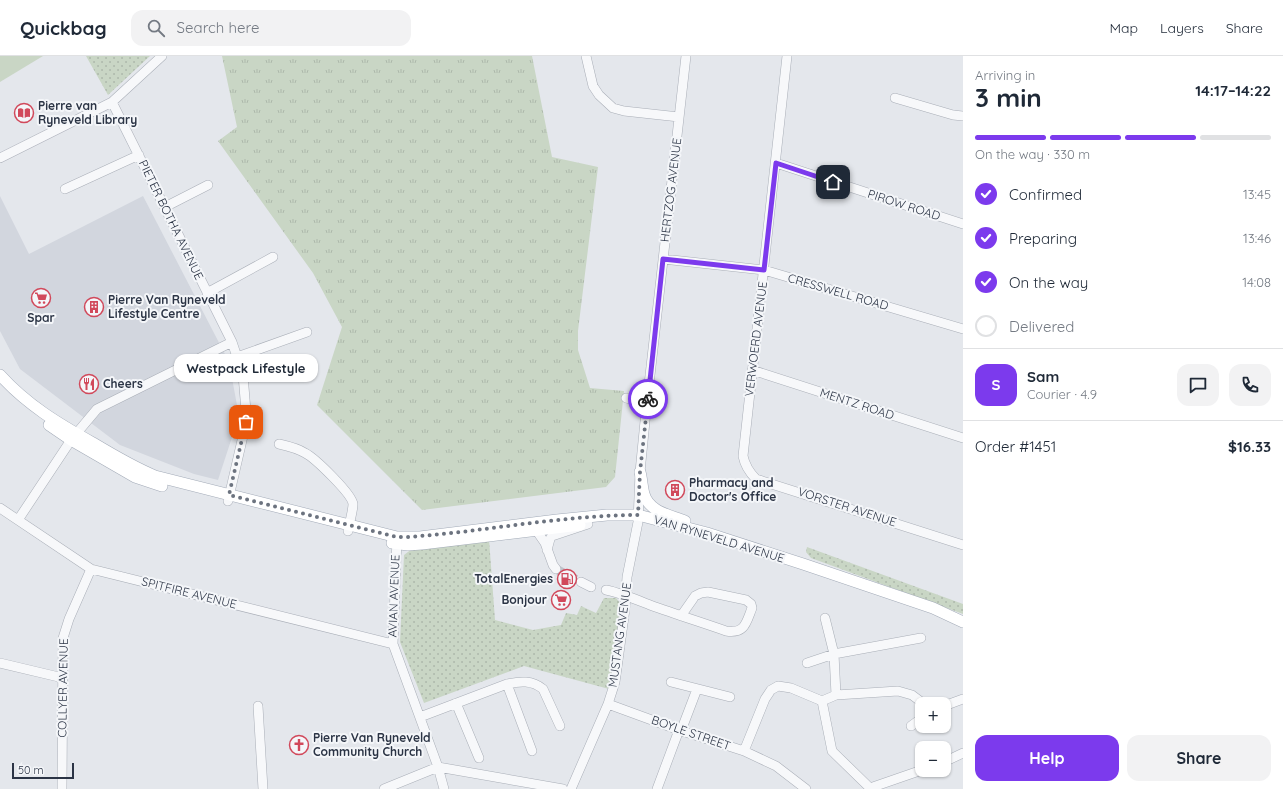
<!DOCTYPE html>
<meta charset="utf-8">
<style>
body{margin:0;font-family:Quicksand,sans-serif;background:#f2f2f3;color:#1f2937;height:100vh;display:flex;flex-direction:column;font-size:15px;white-space:nowrap}
*{box-sizing:border-box;margin:0}
p{font-size:13px;color:#747a83}
.icon{flex:none;width:22px;height:22px;fill:none;stroke:currentColor;stroke-width:2;stroke-linecap:round;stroke-linejoin:round}
.map{position:relative;flex:1;overflow:hidden}
.drawer{display:flex;flex-direction:column;background:#fff;width:320px}
.drawer>*{flex:none}
.fabs{position:absolute;left:915px;top:641px;display:grid;gap:8px}
.fabs a{display:grid;place-items:center;width:36px;height:36px;border-radius:8px;background:#fff;box-shadow:0 1px 3px #0004;font-size:20px}
.scale{position:absolute;left:12px;bottom:10px;width:62px;box-sizing:border-box;padding-left:4px;border:2px solid #2b3445;border-top:0;font-size:11px;line-height:14px;white-space:nowrap;color:#2b3445;-webkit-text-stroke:3px #f4f6f9;paint-order:stroke}
.pin{position:absolute;display:grid;place-items:center;width:34px;height:34px;color:#fff;margin:-17px;border-radius:8px;box-shadow:0 2px 6px #0006}
.courier{position:absolute;display:grid;place-items:center;width:40px;height:40px;margin:-20px;border:3px solid #7c3aed;border-radius:50%;background:#fff;color:#222;box-shadow:0 1px 5px #0007}
.bubble{position:absolute;height:28px;border-radius:12px;background:#fff;box-shadow:0 1px 3px #0004;font-size:13px;font-weight:800;line-height:28px;text-align:center}
.head em{font-style:normal;font-weight:800}
.head div{display:flex;flex-direction:column-reverse}
.head{display:flex;align-items:center;justify-content:space-between;height:68px;padding:0 12px}
h1{font-size:26px;font-weight:800;line-height:30px}
.bar{display:grid;grid-template-columns:repeat(4,1fr);gap:6px 4px;align-content:center;height:48px;padding:0 12px}
.bar i{height:5px;border-radius:3px;background:#e0e1e3}
.bar .active{background:#7c3aed}
.bar p{grid-column:span 4}
.line{display:flex;align-items:center;gap:10px;padding:0 12px;border-top:1px solid #e0e1e3}
.line div{flex:1}
.round{display:grid;place-items:center;flex:none;width:42px;height:42px;border-radius:12px;background:#f2f2f3}
ol{padding:0 12px;list-style:none}
li{display:flex;align-items:center;gap:12px;height:44px}
li p{margin-inline-start:auto}
li .icon{padding:4px;border-radius:50%;background:#7c3aed;color:#fff;stroke-width:4}
li:last-child{color:#747a83}
li i{width:22px;height:22px;border:2px solid #e0e1e3;border-radius:50%}
.primary-button{display:flex;gap:8px;margin-top:auto;padding:8px 12px}
.primary-button a{flex:1;height:46px;border-radius:12px;background:#7c3aed;color:#fff;font-size:16px;font-weight:800;line-height:46px;text-align:center}
.primary-button a+a{background:#f2f2f3;color:#1f2937}
header{display:flex;align-items:center;gap:24px;box-sizing:border-box;height:56px;padding:0 20px;background:#fff;border-bottom:1px solid #e0e1e3}
header strong{font-size:19px}
nav{display:flex;gap:22px;margin-inline-start:auto;font-size:14px}
.search{width:280px;height:36px;background:#f2f2f3;display:flex;align-items:center;gap:10px;box-sizing:border-box;padding:0 14px;border-radius:12px;color:#747a83;font-size:15px}
main{display:flex;flex:1;min-height:0}
.map>svg:first-child{display:block}
.built{fill:#d2d6de}
.grass{fill:url(#grass-dots)}
.park{fill:url(#park-tufts)}
.pitch{fill:#c9d6c5}
.lines{fill:none;stroke-linecap:round;stroke-linejoin:round}
.minor-tunnel{stroke:#bfc3cb;stroke-width:9;stroke-dasharray:9 4.5;stroke-linecap:butt}
.minor-casing{stroke:#a9aeb7;stroke-width:10}
.major-casing{stroke:#a3abb8;stroke-width:12}
.minor{stroke:#f7f8fa;stroke-width:9}
.major{stroke:#fff;stroke-width:11}
.done{stroke:#6c737f;stroke-width:4;stroke-dasharray:0 7.2}
.route{stroke:#7c3aed;stroke-width:5}
.labels{text-anchor:middle;stroke-width:4;stroke-linejoin:round;paint-order:stroke}
.poi-label{font-size:12px;font-weight:bold;fill:#2b3445;stroke:#f4f6f9;text-anchor:start}
.street-label{font-size:12px;fill:#2b3445;stroke:#f4f6f9}
</style>
<header>
<strong>Quickbag</strong>
<div class="search"><svg class="icon" aria-label="search" viewBox="0 0 24 24"><circle cx="10" cy="10" r="6"/><path d="M15 15l6 6"/></svg>Search here</div>
<nav><a>Map</a><a>Layers</a><a>Share</a></nav>
</header>
<main>
<div class="map">
<svg width="963" height="733" viewBox="0 0 963 733">
<defs>
<pattern id="grass-dots" width="8" height="8" patternUnits="userSpaceOnUse"><rect width="8" height="8" fill="#c9d6c5"/><path d="M2 2h.1M6 6h.1" fill="none" stroke="#adb8ab" stroke-width="1.8" stroke-linecap="round"/></pattern>
<pattern id="park-tufts" width="24" height="20" patternUnits="userSpaceOnUse"><rect width="24" height="20" fill="#c9d6c5"/><path d="M3 7l-1-3M5 7V3M7 7l1-3M15 17l-1-3M17 17v-4M19 17l1-3" fill="none" stroke="#adb8ab"/></pattern>
</defs>
<rect width="100%" height="100%" fill="#e4e7ec"/>
<path class="built" d="M0,140l29,58 114,-58 86,166 10,54 -21,64 -24,-6 -74,-29 -100,-76 -20,-38z"/>
<path class="grass" d="M86,0h64l-42,39z
M489,483l6,81 38,10 28,-5 5,-12 11,2 4,-9 15,7 8,-15h12l9,11 -16,80 -85,-23 -100,37 -24,-61 4,-87 13,-10z
M807,491l156,57v10l-152,-56 -5,-6z"/>
<path class="park" d="M222,0h310l20,101 46,10 -20,164v19l12,38 34,3 -9,86 -9,10 -184,23 -105,-105 25,-78 -29,-54 -95,-132 19,-14z"/>
<path class="pitch" d="M0,0h43l-43,26z"/>
<g class="lines">
<path class="minor-tunnel" d="M556,513l25,13"/>
<g class="minor-casing">
<path id="minor" d="M586,0l7,30 6,9 14,13 11,3 55,6
M787,0l-44,400c2,10 6,16 13,23l207,66
M895,42l58,17 10,1
M112,46l120,240 11,33 3,36v12l-18,78
M0,102l112,-56 50,-46
M776,107l187,61
M65,133l74,-34
M165,151l43,-22
M663,203l101,11 199,59
M207,237l66,-36
M237,301l70,-25
M752,314l211,68
M626,342l21,5
M279,388c9,2 18,4 26,9 10,5 47,41 48,51 0,7 -4,20 -5,27
M0,452l91,61 302,75
M18,464l53,-80 26,-31 135,-67
M536,474l9,13 8,22 3,4
M397,482l-4,106 45,123 6,22
M547,494l3,-11 2,-3 36,-12
M581,526l10,5
M606,534c15,3 29,9 44,15 25,9 50,17 76,26 19,3 20,-8 26,-23l-1,-4 -5,-4 -38,-8 -7,1 -6,3 -14,20
M0,607l63,15
M807,607l27,-9 -9,-36
M671,626l59,15
M507,628l25,67
M836,639l-2,-41 87,-16
M822,645l14,-6 62,-4 14,4 12,9
M456,647l23,55
M608,648l71,26 65,21 21,-52 6,-9 7,-4 13,2 31,13 10,50 39,38
M258,650l5,83
M944,650l19,-7
M420,661l87,-33c13,-3 25,-4 36,5l17,37
M911,670l11,-8
M681,675l16,-42
M744,695l32,15 30,23
M944,706l19,-9
M870,732l52,-18
M62,733l1,-151 6,-19 22,-50
M384,733l54,-22 125,22
M571,733l37,-85 7,-22 10,-73 2,-32 11,-55 2,-50 6,-61 40,-355
M657,733l22,-59"/>
</g>
<g class="major-casing">
<path id="major" d="M0,319c27,30 59,49 93,68 20,12 40,24 62,33l242,61h23l137,-17 50,-5h31l69,18 96,31 130,44 30,14
M49,369l22,15 64,37 27,9
M640,416c2,7 2,15 4,22 5,18 26,21 41,27
M392,487l16,2 14,-1 158,-19"/>
</g>
<use href="#minor" class="minor"/>
<use href="#major" class="major"/>
</g>
<g class="lines">
<path class="done" d="M246,366l-17,73 168,42h10c77,-5 154,-22 231,-22l2,-43 8,-73"/>
<path class="route" d="M648,343l15,-140 101,11 12,-107 57,19"/>
</g>
<defs>
<g id="library-ring" transform="scale(1)"><circle r="9.5" fill="#f4f6f9" stroke="#d1495b" stroke-width="1.5"/><path d="M-6-4Q-3-5.5-.7-3.5V5Q-3 3-6 4ZM6-4Q3-5.5 .7-3.5V5Q3 3 6 4Z" fill="#d1495b"/></g>
<g id="supermarket-ring" transform="scale(1)"><circle r="9.5" fill="#f4f6f9" stroke="#d1495b" stroke-width="1.5"/><path d="M-6-5.5h2.5l.6 2H6L4.5 2H-2.5L-4.4-4H-6ZM-1.5 3.2a1.3 1.3 0 1 0 .1 0ZM3 3.2a1.3 1.3 0 1 0 .1 0Z" fill="#d1495b"/></g>
<g id="building-ring" transform="scale(1)"><circle r="9.5" fill="#f4f6f9" stroke="#d1495b" stroke-width="1.5"/><path d="M-4-6H4V6H1V3H-1V6H-4ZM-2.5-4.3h1.7v1.8h-1.7ZM.8-4.3h1.7v1.8H.8ZM-2.5-1h1.7V.8h-1.7ZM.8-1h1.7V.8H.8Z" fill="#d1495b"/></g>
<g id="restaurant-ring" transform="scale(1)"><circle r="9.5" fill="#f4f6f9" stroke="#d1495b" stroke-width="1.5"/><path d="M-5-6h1v4h1v-4h1v4h1v-4h1v5L-1.5 .5V6h-2V.5L-5-1ZM5-6V6H3V1.5H1.5Q1.5-4 5-6Z" fill="#d1495b"/></g>
<g id="fuel-ring" transform="scale(1)"><circle r="9.5" fill="#f4f6f9" stroke="#d1495b" stroke-width="1.5"/><path d="M-5.5-6h7V0h2V4h1.3V-2.5L3-4.5l.8-.8L6-3V5H2.5V1h-1V6h-7ZM-4.2-4.7v3.2H.2V-4.7Z" fill="#d1495b"/></g>
<g id="church-ring" transform="scale(1)"><circle r="9.5" fill="#f4f6f9" stroke="#d1495b" stroke-width="1.5"/><path d="M-1.2-6h2.4v3.5h3.3v2.4h-3.3V6h-2.4V-.1h-3.3v-2.4h3.3Z" fill="#d1495b"/></g>
</defs>
<g fill-rule="evenodd">
<use href="#library-ring" x="24" y="57"/>
<use href="#supermarket-ring" x="41" y="242"/>
<use href="#building-ring" x="94" y="251"/>
<use href="#restaurant-ring" x="89" y="328"/>
<use href="#building-ring" x="675" y="434"/>
<use href="#fuel-ring" x="567" y="523"/>
<use href="#supermarket-ring" x="561" y="544"/>
<use href="#church-ring" x="299" y="689"/>
</g>
<g class="labels">
<g class="poi-label">
<text x="38" y="54">Pierre van<tspan x="38" dy="14">Ryneveld Library</tspan></text>
<text x="108" y="248">Pierre Van Ryneveld<tspan x="108" dy="14">Lifestyle Centre</tspan></text>
<text x="41" y="266" text-anchor="middle">Spar</text>
<text x="103" y="332">Cheers</text>
<text x="689" y="431">Pharmacy and<tspan x="689" dy="14">Doctor's Office</tspan></text>
<text x="553" y="527" text-anchor="end">TotalEnergies</text>
<text x="547" y="548" text-anchor="end">Bonjour</text>
<text x="313" y="686">Pierre Van Ryneveld<tspan x="313" dy="14">Community Church</tspan></text>
</g>
<g class="street-label">
<text transform="translate(671 134) rotate(-83)" y="4">HERTZOG AVENUE</text>
<text transform="translate(904 149) rotate(18)" y="4">PIROW ROAD</text>
<text transform="translate(171 164) rotate(64)" y="4">PIETER BOTHA AVENUE</text>
<text transform="translate(838 236) rotate(16)" y="4">CRESSWELL ROAD</text>
<text transform="translate(756 283) rotate(-83)" y="4">VERWOERD AVENUE</text>
<text transform="translate(857 348) rotate(18)" y="4">MENTZ ROAD</text>
<text transform="translate(847 451) rotate(18)" y="4">VORSTER AVENUE</text>
<text transform="translate(719 483) rotate(17)" y="4">VAN RYNEVELD AVENUE</text>
<text transform="translate(189 537) rotate(14)" y="4">SPITFIRE AVENUE</text>
<text transform="translate(394 540) rotate(-88)" y="4">AVIAN AVENUE</text>
<text transform="translate(620 579) rotate(-82)" y="4">MUSTANG AVENUE</text>
<text transform="translate(63 632) rotate(-89)" y="4">COLLYER AVENUE</text>
<text transform="translate(691 677) rotate(19)" y="4">BOYLE STREET</text>
</g>
</g>
</svg>
<div class="fabs">
<a>+</a>
<a>−</a>
</div>
<div class="scale">50 m</div>
<div class="pin" style="left:246px;top:366px;background:#ea580c"><svg class="icon" aria-label="bag" viewBox="0 0 24 24"><path d="M5 8h14l-1 12H6zM9 8a3 3 0 0 1 6 0"/></svg></div>
<div class="pin" style="left:833px;top:126px;background:#1f2937"><svg class="icon" aria-label="home" viewBox="0 0 24 24"><path d="M3 11l9-7 9 7M6 9v11h12V9"/></svg></div>
<div class="courier" style="left:648px;top:343px"><svg class="icon" aria-label="bike" viewBox="0 0 24 24"><circle cx="6" cy="16" r="4"/><circle cx="18" cy="16" r="4"/><path d="M6 16l4-8h5l3 8M10 8l3 8H6M13 5h3"/></svg></div>
<div class="bubble" style="left:174px;top:298px;width:144px">Westpack Lifestyle</div>
</div>
<section class="drawer">
<div class="head"><div><h1>3 min</h1><p>Arriving in</p></div><em>14:17–14:22</em></div>
<div class="bar"><i class="active"></i><i class="active"></i><i class="active"></i><i></i><p>On the way · 330 m</p></div>
<ol>
<li><svg class="icon" aria-label="check" viewBox="0 0 24 24"><path d="M5 12l5 5 9-10"/></svg>Confirmed<p>13:45</p></li>
<li><svg class="icon" aria-label="check" viewBox="0 0 24 24"><path d="M5 12l5 5 9-10"/></svg>Preparing<p>13:46</p></li>
<li><svg class="icon" aria-label="check" viewBox="0 0 24 24"><path d="M5 12l5 5 9-10"/></svg>On the way<p>14:08</p></li>
<li><i></i>Delivered</li>
</ol>
<div class="line" style="height:72px"><b class="round" style="background:#7c3aed;color:#fff">S</b><div><b>Sam</b><p>Courier · 4.9</p></div><a class="round"><svg class="icon" aria-label="chat" viewBox="0 0 24 24"><path d="M4 5h16v11H9l-5 4z"/></svg></a><a class="round"><svg class="icon" aria-label="phone" viewBox="0 0 24 24"><path d="M5 4h4l2 5-3 2q2 4 5 5l2-3 5 2v4C11 20 4 13 5 4z"/></svg></a></div>
<div class="line" style="height:52px"><div>Order #1451</div><b>$16.33</b></div>
<div class="primary-button"><a>Help</a><a>Share</a></div>
</section>
</main>
